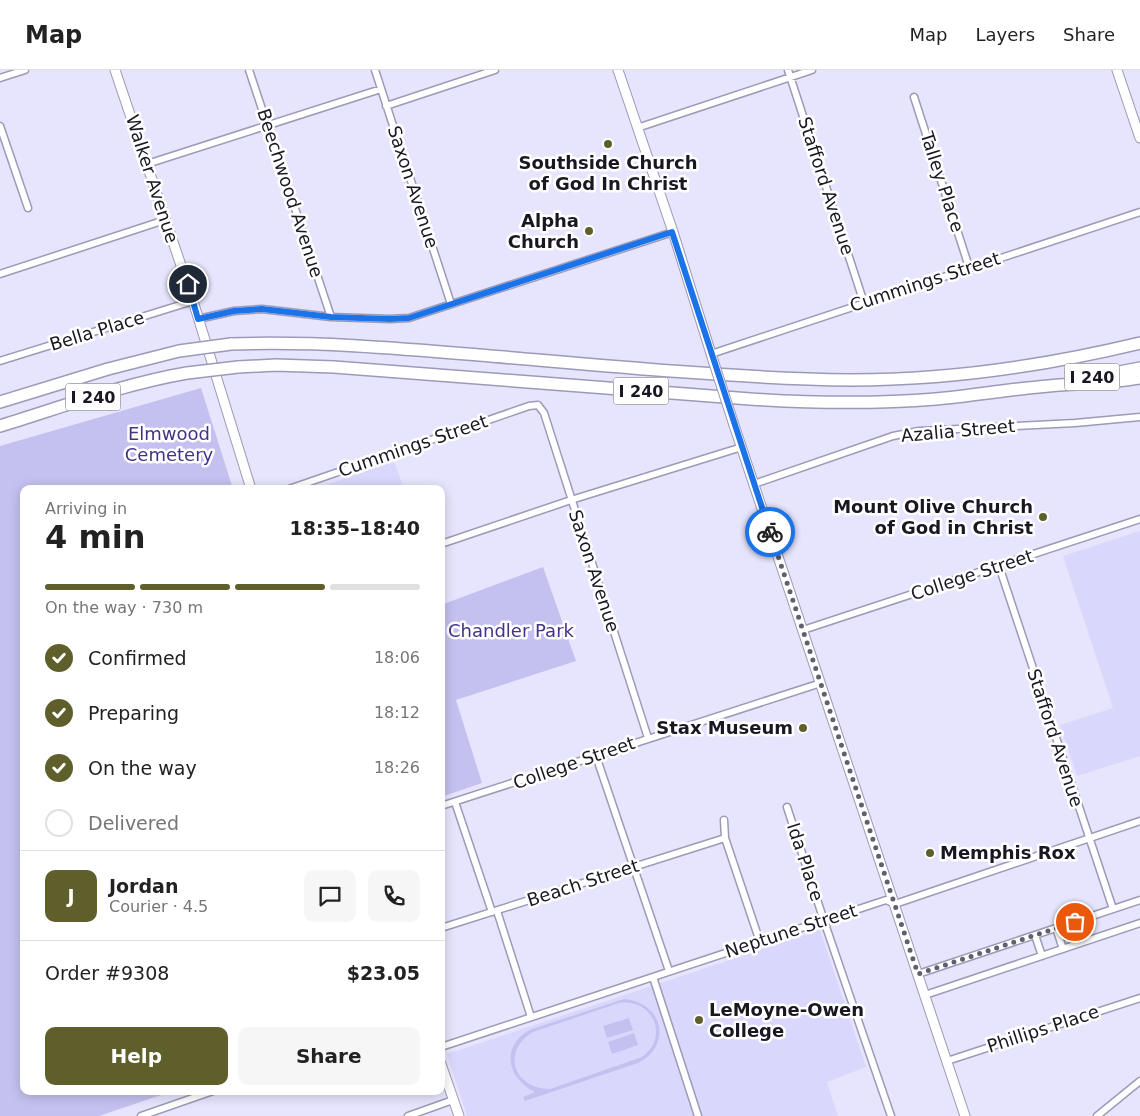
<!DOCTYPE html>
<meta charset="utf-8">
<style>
body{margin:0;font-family:"DejaVu Sans",sans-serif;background:#f6f6f6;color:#222;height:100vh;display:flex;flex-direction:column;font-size:19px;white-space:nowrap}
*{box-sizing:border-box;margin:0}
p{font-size:16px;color:#767676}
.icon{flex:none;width:28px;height:28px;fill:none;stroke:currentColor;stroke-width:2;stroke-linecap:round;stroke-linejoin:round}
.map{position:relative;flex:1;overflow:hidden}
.side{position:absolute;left:20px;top:415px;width:425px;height:610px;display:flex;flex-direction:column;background:#fff;border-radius:10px;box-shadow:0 2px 12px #0003}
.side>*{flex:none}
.pin{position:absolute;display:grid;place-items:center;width:42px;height:42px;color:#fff;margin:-21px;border:2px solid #fff;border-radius:50%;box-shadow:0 1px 5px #0007}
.courier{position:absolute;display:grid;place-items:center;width:50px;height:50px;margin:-25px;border:4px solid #1a73e8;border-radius:50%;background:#fff;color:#222;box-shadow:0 1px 6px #0007}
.overview em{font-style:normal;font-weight:600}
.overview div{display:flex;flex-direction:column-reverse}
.overview{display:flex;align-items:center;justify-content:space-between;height:85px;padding:0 25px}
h1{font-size:32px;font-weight:600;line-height:38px}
.bar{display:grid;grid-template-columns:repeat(4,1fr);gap:8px 5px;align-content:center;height:60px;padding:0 25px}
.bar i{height:6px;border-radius:4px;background:#e0e0e0}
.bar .active{background:#5f5f2c}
.bar p{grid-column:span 4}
.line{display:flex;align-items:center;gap:12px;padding:0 25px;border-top:1px solid #e0e0e0}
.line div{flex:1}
.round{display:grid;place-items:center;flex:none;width:52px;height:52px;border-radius:10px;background:#f6f6f6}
ol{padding:0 25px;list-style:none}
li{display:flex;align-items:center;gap:15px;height:55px}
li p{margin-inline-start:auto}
li .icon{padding:5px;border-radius:50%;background:#5f5f2c;color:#fff;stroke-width:4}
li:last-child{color:#767676}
li i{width:28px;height:28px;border:2px solid #e0e0e0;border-radius:50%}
.button{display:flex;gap:10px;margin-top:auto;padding:10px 25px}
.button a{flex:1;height:58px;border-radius:10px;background:#5f5f2c;color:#fff;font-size:20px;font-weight:600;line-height:58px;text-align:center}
.button a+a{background:#f6f6f6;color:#222}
header{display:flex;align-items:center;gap:30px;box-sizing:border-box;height:70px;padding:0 25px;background:#fff;border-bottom:1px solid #e0e0e0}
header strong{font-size:24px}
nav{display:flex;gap:28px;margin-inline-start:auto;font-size:18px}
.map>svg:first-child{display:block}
.built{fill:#dad7fc}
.green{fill:#c4c1f0;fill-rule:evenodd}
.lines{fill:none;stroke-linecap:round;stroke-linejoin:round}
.street-casing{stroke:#9c9ab6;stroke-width:9}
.secondary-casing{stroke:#9c9ab6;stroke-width:11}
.highway-casing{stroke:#9c9ab6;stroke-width:14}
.street{stroke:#fff;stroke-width:6}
.secondary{stroke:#fff;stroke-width:9}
.highway{stroke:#fff;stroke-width:11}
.secondary-bridge-casing{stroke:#9c9ab6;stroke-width:11;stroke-linecap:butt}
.highway-bridge-casing{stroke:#9c9ab6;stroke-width:14;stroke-linecap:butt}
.secondary-bridge{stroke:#fff;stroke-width:9}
.highway-bridge{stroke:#fff;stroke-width:11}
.done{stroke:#605f6f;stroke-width:5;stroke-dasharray:0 9}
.route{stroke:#1a73e8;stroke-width:6}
.poi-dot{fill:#5f5f2c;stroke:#fff;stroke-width:2}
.labels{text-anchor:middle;stroke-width:5;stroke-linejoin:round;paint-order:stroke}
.shield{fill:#fff;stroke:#5d5d64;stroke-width:1}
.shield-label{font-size:16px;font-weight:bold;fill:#181722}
.poi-label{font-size:18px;font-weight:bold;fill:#181722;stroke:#fff;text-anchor:end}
.street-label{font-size:18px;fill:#181722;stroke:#fff}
.park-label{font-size:18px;fill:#443287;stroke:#fff}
</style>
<header>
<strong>Map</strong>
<nav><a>Map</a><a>Layers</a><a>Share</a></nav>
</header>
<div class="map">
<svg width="1140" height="1046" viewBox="0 0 1140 1046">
<rect width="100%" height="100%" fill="#e6e5fd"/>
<path class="built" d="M394,391l10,28h-90z
M1140,461v225l-63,20 -17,-51 53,-17 -50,-152z
M820,860l46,137 -39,15 11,34h-371l-20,-62z"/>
<path class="green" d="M201,318l32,101h-209v602h149l-74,25h-99v-670z
M543,497l33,94 -120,39 26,83 -41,14v-192z
M624,929c39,3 49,46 14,64l-113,38 -2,-4 12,-5c-29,-14 -35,-48 -3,-63zM619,933c34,-5 51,34 23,54l-92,32c-37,0 -49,-38 -17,-57z
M629,948l4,12 -26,8 -4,-12z
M634,963l4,12 -26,9 -4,-12z"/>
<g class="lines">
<g class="street-casing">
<path id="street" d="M249,0l82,247
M375,0l76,234
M788,0l76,233
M0,8l25,-8
M914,27l55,170
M386,36l109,-36
M0,56l28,82
M637,58l175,-58
M147,94l234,-75
M0,204l165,-54
M198,249l36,-8 28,-2 69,8 59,2 19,-1 264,-86
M711,284l429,-142
M0,291l193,-60
M754,414l139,-48 26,-5 156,-8 65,-6
M289,419l240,-83 9,-1 6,8 104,325
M441,474l130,-44 171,-53
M999,496l114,343
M803,560l337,-111
M596,686l73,215
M455,732l37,110
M441,736l380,-123
M787,737l37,114 67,195
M724,750l1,18 35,104
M497,841l34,106
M441,858l284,-90
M1056,858l7,21
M1035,865l7,21
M918,904l222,-74
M653,907l45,139
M925,925l215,-72
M441,977l445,-147 9,4 245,-83
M947,991l193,-63
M141,1046l72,-25
M408,1046l45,-16
M1097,1046l43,-35"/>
</g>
<g class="secondary-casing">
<path id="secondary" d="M115,0l78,231 58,188
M618,0l55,162 40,128
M1117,0l23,68
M734,355l231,691
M441,994l18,52"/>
</g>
<g class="highway-casing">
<path id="highway" d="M231,274c83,-3 165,4 248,11 109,9 219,20 329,24 111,5 224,-10 332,-36
M238,297l38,-2 58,2 416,32c61,4 124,5 186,0 34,-3 68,-9 102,-12 35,-4 67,-3 102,-9
M1083,309l57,-11
M0,332l108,-33 71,-18
M0,356c62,-19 123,-42 187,-53"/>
</g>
<use href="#street" class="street"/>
<use href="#secondary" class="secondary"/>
<use href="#highway" class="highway"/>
<g class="secondary-bridge-casing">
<path id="secondary-bridge" d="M713,290l21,65"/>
</g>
<g class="highway-bridge-casing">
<path id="highway-bridge" d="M179,281l52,-7
M187,303l51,-6"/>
</g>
<use href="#secondary-bridge" class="secondary-bridge"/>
<use href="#highway-bridge" class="highway-bridge"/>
</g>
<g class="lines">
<path class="done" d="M770,462l148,442 157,-52"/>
<path class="route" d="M188,214l10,35 36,-8 28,-2 69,8 59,2 19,-1 263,-86 98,300"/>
</g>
<g class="poi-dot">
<circle cx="608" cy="74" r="5"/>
<circle cx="589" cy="161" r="5"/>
<circle cx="1043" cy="447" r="5"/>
<circle cx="803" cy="658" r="5"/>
<circle cx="930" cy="783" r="5"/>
<circle cx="699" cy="950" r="5"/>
</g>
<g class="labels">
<g class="shield">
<rect x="1064.5" y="293.5" width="55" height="27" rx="4"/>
<rect x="613.5" y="307.5" width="55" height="27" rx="4"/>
<rect x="65.5" y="313.5" width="55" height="27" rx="4"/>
</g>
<g class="shield-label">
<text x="1092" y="313">I 240</text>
<text x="641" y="327">I 240</text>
<text x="93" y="333">I 240</text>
</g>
<g class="poi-label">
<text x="608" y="99" text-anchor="middle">Southside Church<tspan x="608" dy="21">of God In Christ</tspan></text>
<text x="579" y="157">Alpha<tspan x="579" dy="21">Church</tspan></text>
<text x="1033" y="443">Mount Olive Church<tspan x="1033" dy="21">of God in Christ</tspan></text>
<text x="793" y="664">Stax Museum</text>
<text x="940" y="789" text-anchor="start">Memphis Rox</text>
<text x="709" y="946" text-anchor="start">LeMoyne-Owen<tspan x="709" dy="21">College</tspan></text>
</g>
<g class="street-label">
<text transform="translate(152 109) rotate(72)" y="6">Walker Avenue</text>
<text transform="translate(942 112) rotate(72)" y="6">Talley Place</text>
<text transform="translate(826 116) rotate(72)" y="6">Stafford Avenue</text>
<text transform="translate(413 117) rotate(72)" y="6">Saxon Avenue</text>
<text transform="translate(290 123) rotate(72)" y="6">Beechwood Avenue</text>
<text transform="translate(925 212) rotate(-18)" y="6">Cummings Street</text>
<text transform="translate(97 261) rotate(-17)" y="6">Bella Place</text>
<text transform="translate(958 361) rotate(-5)" y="6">Azalia Street</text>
<text transform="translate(413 376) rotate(-19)" y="6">Cummings Street</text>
<text transform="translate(594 501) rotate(72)" y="6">Saxon Avenue</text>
<text transform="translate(972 505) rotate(-18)" y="6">College Street</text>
<text transform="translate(1055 668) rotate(72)" y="6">Stafford Avenue</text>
<text transform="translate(574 693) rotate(-19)" y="6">College Street</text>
<text transform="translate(805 792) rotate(72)" y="6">Ida Place</text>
<text transform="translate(583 813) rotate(-18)" y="6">Beach Street</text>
<text transform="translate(791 861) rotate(-18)" y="6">Neptune Street</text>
<text transform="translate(1043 959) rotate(-18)" y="6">Phillips Place</text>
</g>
<g class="park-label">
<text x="169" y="370">Elmwood<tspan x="169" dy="21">Cemetery</tspan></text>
<text x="511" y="567">Chandler Park</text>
</g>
</g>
</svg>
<div class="pin" style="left:1075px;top:852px;background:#ea580c"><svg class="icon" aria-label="bag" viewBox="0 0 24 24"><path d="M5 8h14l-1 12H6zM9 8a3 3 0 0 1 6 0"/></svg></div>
<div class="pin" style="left:188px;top:214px;background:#1f2937"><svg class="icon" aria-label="home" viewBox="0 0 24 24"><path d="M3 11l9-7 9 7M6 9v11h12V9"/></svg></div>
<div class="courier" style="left:770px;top:462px"><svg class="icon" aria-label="bike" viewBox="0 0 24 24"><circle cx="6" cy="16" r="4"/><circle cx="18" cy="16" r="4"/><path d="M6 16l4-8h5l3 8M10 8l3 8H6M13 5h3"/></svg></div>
<section class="side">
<div class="overview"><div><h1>4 min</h1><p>Arriving in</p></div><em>18:35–18:40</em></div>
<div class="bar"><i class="active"></i><i class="active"></i><i class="active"></i><i></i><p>On the way · 730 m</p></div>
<ol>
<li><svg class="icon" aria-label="check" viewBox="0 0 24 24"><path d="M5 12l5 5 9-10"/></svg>Confirmed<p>18:06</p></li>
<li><svg class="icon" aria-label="check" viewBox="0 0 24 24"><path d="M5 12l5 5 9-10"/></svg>Preparing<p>18:12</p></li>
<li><svg class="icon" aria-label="check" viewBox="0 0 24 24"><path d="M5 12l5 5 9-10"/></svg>On the way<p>18:26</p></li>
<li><i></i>Delivered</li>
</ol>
<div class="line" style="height:90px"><b class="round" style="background:#5f5f2c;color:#fff">J</b><div><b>Jordan</b><p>Courier · 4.5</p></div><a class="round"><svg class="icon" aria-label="chat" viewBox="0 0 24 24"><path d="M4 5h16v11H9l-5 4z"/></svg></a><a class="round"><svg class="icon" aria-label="phone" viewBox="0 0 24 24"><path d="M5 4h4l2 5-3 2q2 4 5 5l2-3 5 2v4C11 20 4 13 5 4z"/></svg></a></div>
<div class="line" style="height:65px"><div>Order #9308</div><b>$23.05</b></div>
<div class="button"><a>Help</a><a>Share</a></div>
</section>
</div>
